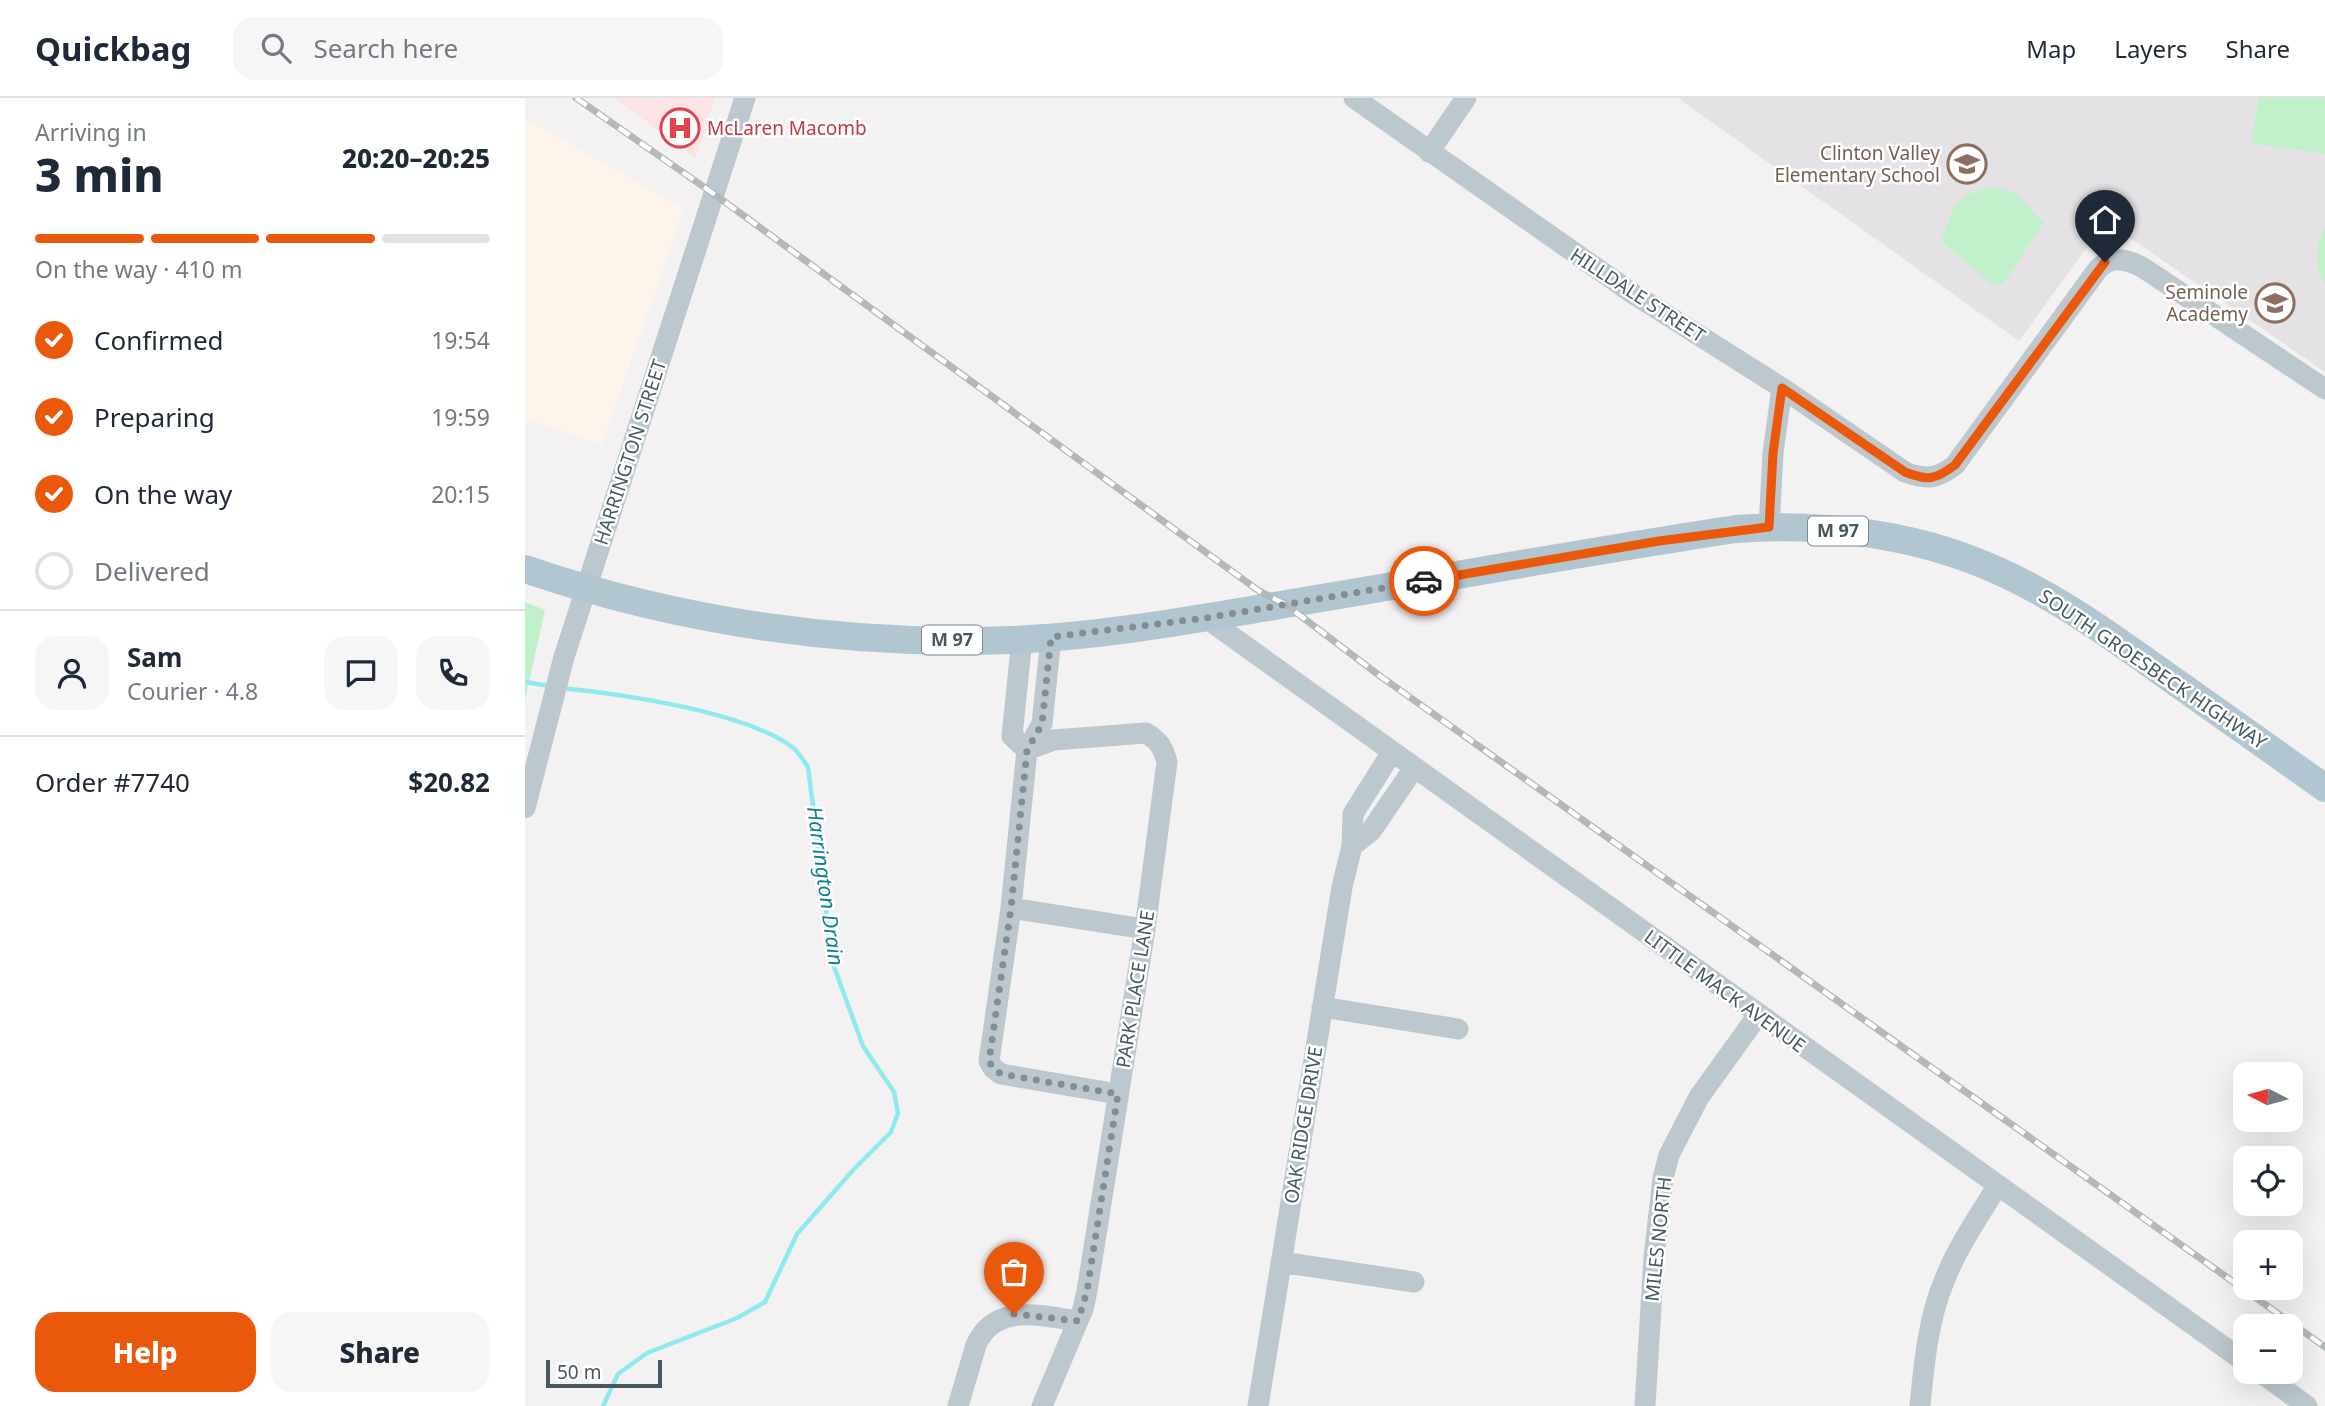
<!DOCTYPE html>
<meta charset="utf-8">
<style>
body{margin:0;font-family:"Noto Sans",sans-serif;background:#f6f6f7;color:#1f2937;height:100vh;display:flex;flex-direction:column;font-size:26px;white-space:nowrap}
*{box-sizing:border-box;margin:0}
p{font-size:23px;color:#747a83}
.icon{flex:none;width:38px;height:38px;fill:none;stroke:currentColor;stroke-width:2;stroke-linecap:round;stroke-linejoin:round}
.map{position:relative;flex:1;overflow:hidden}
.details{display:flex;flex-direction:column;background:#fff;width:525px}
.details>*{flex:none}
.needle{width:46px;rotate:276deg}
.buttons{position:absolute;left:1708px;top:964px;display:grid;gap:14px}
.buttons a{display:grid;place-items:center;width:70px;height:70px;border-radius:14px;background:#fff;box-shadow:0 7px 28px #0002;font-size:35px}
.scale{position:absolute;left:21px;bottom:18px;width:116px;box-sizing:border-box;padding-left:7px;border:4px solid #48585f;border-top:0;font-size:19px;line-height:24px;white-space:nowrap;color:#48585f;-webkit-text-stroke:5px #fff;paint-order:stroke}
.pin{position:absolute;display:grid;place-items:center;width:60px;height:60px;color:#fff;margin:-72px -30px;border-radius:50% 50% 50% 0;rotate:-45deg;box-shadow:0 0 7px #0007}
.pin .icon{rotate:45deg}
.courier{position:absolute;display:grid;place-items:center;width:70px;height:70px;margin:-35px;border:5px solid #ea580c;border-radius:50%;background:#fff;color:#222;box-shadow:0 2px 9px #0007}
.overview em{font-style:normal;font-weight:800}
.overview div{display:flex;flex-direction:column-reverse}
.overview{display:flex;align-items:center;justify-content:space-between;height:119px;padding:0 35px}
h1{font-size:46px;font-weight:800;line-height:52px}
.bar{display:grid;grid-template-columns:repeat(4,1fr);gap:10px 7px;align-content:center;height:84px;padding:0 35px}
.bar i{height:9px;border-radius:5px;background:#e0e1e3}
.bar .current{background:#ea580c}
.bar p{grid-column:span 4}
.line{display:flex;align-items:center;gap:18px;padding:0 35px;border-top:2px solid #e0e1e3}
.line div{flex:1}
.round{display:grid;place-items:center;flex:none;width:74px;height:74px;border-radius:21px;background:#f6f6f7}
ol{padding:0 35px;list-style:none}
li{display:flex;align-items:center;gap:21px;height:77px}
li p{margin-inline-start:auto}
li .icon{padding:7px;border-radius:50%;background:#ea580c;color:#fff;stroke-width:4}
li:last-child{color:#747a83}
li i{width:38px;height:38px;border:4px solid #e0e1e3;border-radius:50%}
.cta{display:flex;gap:14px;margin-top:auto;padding:14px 35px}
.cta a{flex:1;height:80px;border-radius:21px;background:#ea580c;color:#fff;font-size:28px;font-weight:800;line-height:80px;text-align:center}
.cta a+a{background:#f6f6f7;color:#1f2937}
header{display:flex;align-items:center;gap:42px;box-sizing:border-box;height:98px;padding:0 35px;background:#fff;border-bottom:2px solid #e0e1e3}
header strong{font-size:33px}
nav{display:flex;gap:38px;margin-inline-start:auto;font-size:24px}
.search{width:490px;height:63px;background:#f6f6f7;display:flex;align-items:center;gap:18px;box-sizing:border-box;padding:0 24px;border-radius:21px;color:#747a83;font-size:26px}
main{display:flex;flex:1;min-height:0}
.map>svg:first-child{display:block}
.commercial{fill:#fdf5ec}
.education{fill:#e4e2e4}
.medical{fill:#fce3e5}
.green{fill:#c0f1cb}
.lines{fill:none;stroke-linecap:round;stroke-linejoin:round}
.stream{stroke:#8deaee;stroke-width:4.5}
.minor{stroke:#bcc8ce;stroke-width:21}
.major{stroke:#b1c6d0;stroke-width:28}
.rail-casing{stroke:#b3b8bb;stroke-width:7}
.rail{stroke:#fff;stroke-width:4.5;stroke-dasharray:13;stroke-linecap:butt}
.done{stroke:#848e92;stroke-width:7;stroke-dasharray:0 12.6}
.route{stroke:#ea580c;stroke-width:9}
.labels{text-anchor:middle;stroke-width:5;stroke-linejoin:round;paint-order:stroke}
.shield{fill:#fff;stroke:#7f8a8f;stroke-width:2}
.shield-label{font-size:18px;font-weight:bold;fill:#48585f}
.health-label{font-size:19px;fill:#be3a42;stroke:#fff;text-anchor:start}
.education-label{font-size:19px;fill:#785e54;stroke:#fff;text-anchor:end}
.street-label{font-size:19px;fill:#48585f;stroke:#fff}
.water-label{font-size:21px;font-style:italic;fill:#0c8388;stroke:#fff}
</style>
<header>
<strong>Quickbag</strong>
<div class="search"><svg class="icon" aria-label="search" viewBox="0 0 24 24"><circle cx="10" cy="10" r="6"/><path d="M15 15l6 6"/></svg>Search here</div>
<nav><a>Map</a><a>Layers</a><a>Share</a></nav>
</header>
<main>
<section class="details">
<div class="overview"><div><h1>3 min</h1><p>Arriving in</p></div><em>20:20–20:25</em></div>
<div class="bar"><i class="current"></i><i class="current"></i><i class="current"></i><i></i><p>On the way · 410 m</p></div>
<ol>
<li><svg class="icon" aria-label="check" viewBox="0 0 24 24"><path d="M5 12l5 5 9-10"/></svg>Confirmed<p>19:54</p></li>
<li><svg class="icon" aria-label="check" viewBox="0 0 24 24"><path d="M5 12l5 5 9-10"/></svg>Preparing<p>19:59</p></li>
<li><svg class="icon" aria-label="check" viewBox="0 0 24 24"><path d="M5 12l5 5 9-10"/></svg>On the way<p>20:15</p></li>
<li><i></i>Delivered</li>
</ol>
<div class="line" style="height:126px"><a class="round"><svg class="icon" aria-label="person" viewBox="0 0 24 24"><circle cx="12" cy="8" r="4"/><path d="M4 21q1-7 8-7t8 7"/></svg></a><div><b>Sam</b><p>Courier · 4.8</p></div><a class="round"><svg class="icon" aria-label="chat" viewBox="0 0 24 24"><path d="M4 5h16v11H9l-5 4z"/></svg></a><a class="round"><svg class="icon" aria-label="phone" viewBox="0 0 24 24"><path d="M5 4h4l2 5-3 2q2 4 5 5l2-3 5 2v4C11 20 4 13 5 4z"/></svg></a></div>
<div class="line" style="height:91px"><div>Order #7740</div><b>$20.82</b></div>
<div class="cta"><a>Help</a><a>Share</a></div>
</section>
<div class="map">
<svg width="1800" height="1308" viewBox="0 0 1800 1308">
<rect width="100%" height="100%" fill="#f3f1f2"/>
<path class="commercial" d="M0,20l159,91 -82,236 -77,-26z"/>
<path class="education" d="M1153,0h647v274l-202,-139 -16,-3 -12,6 -76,105z"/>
<path class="medical" d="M90,0h100l-20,60z"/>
<path class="green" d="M1734,0h66v56l-74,-11z
M1465,89c35,5 30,15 54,35l-40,61 -11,2 -52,-44c15,-33 9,-43 49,-54z
M1800,129v57c-11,-19 -9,-38 0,-57z
M0,504l20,8 -20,90z"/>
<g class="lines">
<path class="stream" d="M0,584l24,4
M36,590c61,6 180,23 230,58 7,5 12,14 17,21l25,197 30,82 31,46 4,21 -7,19 -37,37 -57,65 -32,68 -28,16 -90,35 -29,21 -15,32"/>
<path class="minor" d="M829,0l278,195 150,95 123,84c21,8 32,7 50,-7l143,-196c13,-14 28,-10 44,-2l183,122
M904,54l37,-54
M1244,429l4,-74 9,-65
M681,520l1039,744
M526,539l-9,87 -15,26 -16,158 -22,153 4,7 8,6 117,20
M497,541l-10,97 15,14
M502,652l27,-10 92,-7c13,8 17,14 21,29l-22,167 -58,362 -4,18 -41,97
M0,710l39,-151 181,-559
M827,748l19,-15 43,-63
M486,810l134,21
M797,909l136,22
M756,1164l133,20
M1735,1274l47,34
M433,1308l18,-61c19,-43 65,-29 102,-24
M733,1308l84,-519 10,-41 1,-32 39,-62
M1120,1308l9,-149 9,-79 6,-23 30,-58 59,-82
M1395,1308c4,-42 8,-88 25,-127 13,-33 34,-63 53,-94"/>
<path class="major" d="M0,471c155,53 321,77 485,71 99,-4 197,-23 294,-39 144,-24 287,-50 432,-72 78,-6 163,3 236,31 69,26 128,68 188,111 55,39 110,78 165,117"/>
<g class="rail-casing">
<path id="rail" d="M51,0l138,96 545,397 26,13 95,72 945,671"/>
</g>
<use href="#rail" class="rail"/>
</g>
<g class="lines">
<path class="done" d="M489,1216l64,7 9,-30 31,-197 -117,-20 -8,-6 -4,-7 22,-153 16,-158 15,-26 9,-87 155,-19 218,-37"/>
<path class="route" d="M899,483l235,-40 110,-14 4,-74 9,-65 123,84c23,9 30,8 50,-7l150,-203"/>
</g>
<defs>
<g id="hospital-ring" transform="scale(2.0125)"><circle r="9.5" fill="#fff" stroke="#e0444e" stroke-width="1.5"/><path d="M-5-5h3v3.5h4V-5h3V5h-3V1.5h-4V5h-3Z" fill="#e0444e"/></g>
<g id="school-ring" transform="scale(2.0125)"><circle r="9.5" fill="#fff" stroke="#8d6e63" stroke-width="1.5"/><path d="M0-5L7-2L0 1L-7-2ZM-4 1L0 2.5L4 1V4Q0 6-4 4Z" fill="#8d6e63"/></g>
</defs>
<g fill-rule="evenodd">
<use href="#hospital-ring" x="155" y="30"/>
<use href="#school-ring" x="1442" y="66"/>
<use href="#school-ring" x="1750" y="205"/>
</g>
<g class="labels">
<g class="shield">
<rect x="1283" y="418.5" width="60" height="29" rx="5"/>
<rect x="397" y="527.5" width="60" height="29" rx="5"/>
</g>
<g class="shield-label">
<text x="1313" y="439">M 97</text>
<text x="427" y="548">M 97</text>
</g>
<g class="health-label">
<text x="182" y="37">McLaren Macomb</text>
</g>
<g class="education-label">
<text x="1415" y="62">Clinton Valley<tspan x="1415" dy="22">Elementary School</tspan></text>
<text x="1723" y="201">Seminole<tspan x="1723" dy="22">Academy</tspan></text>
</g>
<g class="street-label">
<text transform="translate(1113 197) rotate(33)" y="7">HILLDALE STREET</text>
<text transform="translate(105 354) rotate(-72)" y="7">HARRINGTON STREET</text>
<text transform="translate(1628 571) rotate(34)" y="7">SOUTH GROESBECK HIGHWAY</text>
<text transform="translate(610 891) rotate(-81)" y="7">PARK PLACE LANE</text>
<text transform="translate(1200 893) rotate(36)" y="7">LITTLE MACK AVENUE</text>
<text transform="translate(778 1027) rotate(-81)" y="7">OAK RIDGE DRIVE</text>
<text transform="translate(1133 1141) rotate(-84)" y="7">MILES NORTH</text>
</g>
<g class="water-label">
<text transform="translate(300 788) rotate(82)" y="7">Harrington Drain</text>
</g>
</g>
</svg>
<div class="buttons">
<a><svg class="needle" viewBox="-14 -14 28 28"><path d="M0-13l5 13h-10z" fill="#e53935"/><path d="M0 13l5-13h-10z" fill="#747a83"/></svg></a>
<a><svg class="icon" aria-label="locate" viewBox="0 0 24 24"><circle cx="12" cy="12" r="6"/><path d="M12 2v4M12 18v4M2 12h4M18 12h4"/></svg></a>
<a>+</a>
<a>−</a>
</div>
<div class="scale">50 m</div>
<div class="pin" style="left:489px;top:1216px;background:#ea580c"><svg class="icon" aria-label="bag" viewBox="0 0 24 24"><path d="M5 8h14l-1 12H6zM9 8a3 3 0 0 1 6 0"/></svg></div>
<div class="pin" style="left:1580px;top:164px;background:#1f2937"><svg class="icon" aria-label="home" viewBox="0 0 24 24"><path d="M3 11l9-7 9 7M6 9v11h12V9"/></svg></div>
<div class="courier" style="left:899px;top:483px"><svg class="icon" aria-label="car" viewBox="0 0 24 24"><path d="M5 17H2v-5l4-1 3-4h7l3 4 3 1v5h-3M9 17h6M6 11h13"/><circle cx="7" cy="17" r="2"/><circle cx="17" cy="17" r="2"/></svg></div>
</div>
</main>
